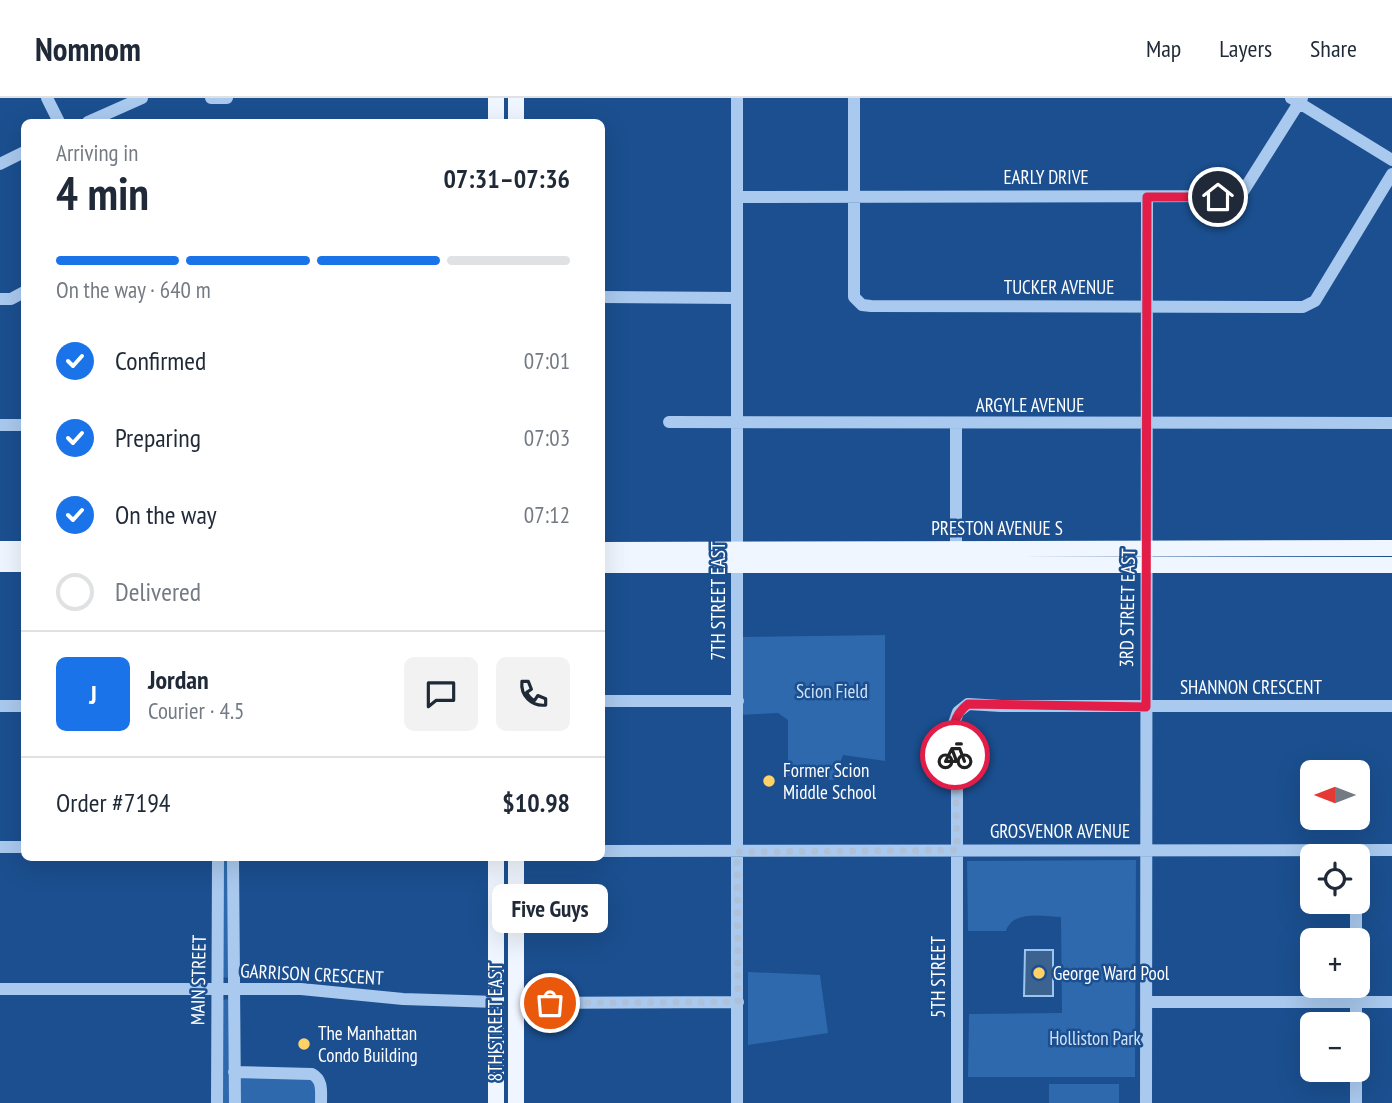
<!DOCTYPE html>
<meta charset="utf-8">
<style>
body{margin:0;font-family:"PT Sans Narrow",sans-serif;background:#f2f2f3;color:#1f2937;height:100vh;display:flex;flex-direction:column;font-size:26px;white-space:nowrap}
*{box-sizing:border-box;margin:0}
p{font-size:23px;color:#747a83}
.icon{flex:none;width:38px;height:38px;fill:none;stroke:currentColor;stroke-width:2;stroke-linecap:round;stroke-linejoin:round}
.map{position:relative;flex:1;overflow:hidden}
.sheet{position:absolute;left:21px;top:21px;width:584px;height:742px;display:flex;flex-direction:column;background:#fff;border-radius:10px;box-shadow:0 7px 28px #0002}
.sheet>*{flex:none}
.needle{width:46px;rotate:270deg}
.buttons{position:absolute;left:1300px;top:662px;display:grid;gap:14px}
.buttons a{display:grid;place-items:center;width:70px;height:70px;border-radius:10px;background:#fff;box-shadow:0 7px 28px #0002;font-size:35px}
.pin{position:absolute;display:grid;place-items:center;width:60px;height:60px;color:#fff;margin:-30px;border:4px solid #fff;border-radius:50%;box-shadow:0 2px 7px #0007}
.courier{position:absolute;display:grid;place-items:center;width:70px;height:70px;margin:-35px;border:5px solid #e11d48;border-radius:50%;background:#fff;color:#222;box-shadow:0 2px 9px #0007}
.bubble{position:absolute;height:49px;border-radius:10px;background:#fff;box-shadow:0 7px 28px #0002;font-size:23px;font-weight:600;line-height:49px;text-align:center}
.summary em{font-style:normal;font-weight:600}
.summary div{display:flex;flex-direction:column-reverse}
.summary{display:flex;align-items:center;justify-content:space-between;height:119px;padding:0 35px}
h1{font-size:46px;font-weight:600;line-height:52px}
.bar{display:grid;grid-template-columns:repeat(4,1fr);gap:10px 7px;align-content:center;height:84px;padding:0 35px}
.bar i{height:9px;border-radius:5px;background:#e0e1e3}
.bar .active{background:#1a73e8}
.bar p{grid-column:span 4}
.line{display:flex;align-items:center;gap:18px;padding:0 35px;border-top:2px solid #e0e1e3}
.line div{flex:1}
.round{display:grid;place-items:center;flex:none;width:74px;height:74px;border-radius:10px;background:#f2f2f3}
ol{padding:0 35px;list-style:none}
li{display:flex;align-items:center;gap:21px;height:77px}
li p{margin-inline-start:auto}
li .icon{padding:7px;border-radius:50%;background:#1a73e8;color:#fff;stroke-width:4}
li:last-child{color:#747a83}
li i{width:38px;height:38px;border:4px solid #e0e1e3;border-radius:50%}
header{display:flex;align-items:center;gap:42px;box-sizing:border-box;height:98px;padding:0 35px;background:#fff;border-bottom:2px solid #e0e1e3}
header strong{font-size:33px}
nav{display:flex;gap:38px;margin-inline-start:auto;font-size:24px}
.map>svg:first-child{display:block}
.green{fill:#2e69ad}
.water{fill:#3c6290;stroke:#9cc4f0;stroke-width:2}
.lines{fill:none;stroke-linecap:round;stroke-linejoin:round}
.minor{stroke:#a9c9ee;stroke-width:12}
.major{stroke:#f0f6ff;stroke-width:16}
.done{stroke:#afc1d8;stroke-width:7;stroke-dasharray:0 12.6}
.route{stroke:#e11d48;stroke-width:9}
.poi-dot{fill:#ffd166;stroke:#1b4f8f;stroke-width:2.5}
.labels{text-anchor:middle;stroke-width:5;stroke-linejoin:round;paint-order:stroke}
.street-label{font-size:19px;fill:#fff;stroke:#1b4f8f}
.park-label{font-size:19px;fill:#cfe3fa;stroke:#1b4f8f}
.poi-label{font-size:19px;fill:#fff;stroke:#1b4f8f;text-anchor:start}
</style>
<header>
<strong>Nomnom</strong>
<nav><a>Map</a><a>Layers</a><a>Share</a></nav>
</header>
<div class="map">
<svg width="1392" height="1005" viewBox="0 0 1392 1005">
<rect width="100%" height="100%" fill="#1b4f8f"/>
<path class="green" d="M885,537v126l-42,-6 -9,25 -46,-4v-56l-10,-7 -40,2 -1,-78z
M222,760h7l-1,120 -6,-1z
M1136,762l-1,217h-167l1,-63 93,-1 -1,-96c-18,-1 -48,-7 -55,14h-38l-1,-70z
M748,874l72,3 8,58 -80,12z
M227,901l2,2v102h-7l1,-103z
M234,974l78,2 9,29h-86z
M1049,986h70v19h-70z"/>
<path class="water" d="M1025,852h28v46h-29z"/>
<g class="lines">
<path class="minor" d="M47,0l12,24
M211,0h16
M854,0v199l8,8 9,1 432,1 12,-6 77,-127
M1291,0l101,62
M88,24l54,-24
M0,66l24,-12
M737,99l501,-1 6,-6 58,-92
M602,199l135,1
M0,201h11l13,-7
M669,324l723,1
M0,327h24
M956,451v-125
M602,603h136
M0,608h24
M0,749h24
M602,753l790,-1
M233,760l2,245
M1356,803v39
M1356,887v39
M0,891h301l102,10 93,3
M1147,904h245
M516,905l222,-1
M1356,971v34
M234,974l78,2c11,6 9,17 9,29
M217,1005l1,-245
M737,1005v-1005
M957,1005v-324l-4,-53 5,-14 10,-8 33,2h391
M1146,1005l1,-906"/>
<path class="major" d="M516,0v24
M496,24v-24
M0,451h24
M602,452l790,-2
M0,466h24
M602,467h790
M496,760v245
M516,1005v-245"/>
</g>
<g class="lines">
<path class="done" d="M550,905l188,-1 -1,-150 220,-2 -2,-95"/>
<path class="route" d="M955,657c-1,-22 -6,-36 13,-51l178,3 1,-510h71"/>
</g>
<g class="poi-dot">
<circle cx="769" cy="683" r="7"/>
<circle cx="1039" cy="875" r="7"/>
<circle cx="304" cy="946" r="7"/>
</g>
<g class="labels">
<g class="street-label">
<text x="1046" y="86">EARLY DRIVE</text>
<text x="1059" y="196">TUCKER AVENUE</text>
<text x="1030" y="314">ARGYLE AVENUE</text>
<text x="997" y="437">PRESTON AVENUE S</text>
<text transform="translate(718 503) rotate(-90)" y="7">7TH STREET EAST</text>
<text transform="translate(1127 510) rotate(-89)" y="7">3RD STREET EAST</text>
<text x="1251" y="596">SHANNON CRESCENT</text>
<text x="1060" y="740">GROSVENOR AVENUE</text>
<text transform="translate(312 876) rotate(3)" y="7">GARRISON CRESCENT</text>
<text transform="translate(938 879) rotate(-90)" y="7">5TH STREET</text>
<text transform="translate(198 882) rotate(-89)" y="7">MAIN STREET</text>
<text transform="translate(495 924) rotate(-90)" y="7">8TH STREET EAST</text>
</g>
<g class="park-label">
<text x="832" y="600">Scion Field</text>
<text x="1095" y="947">Holliston Park</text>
</g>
<g class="poi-label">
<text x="783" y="679">Former Scion<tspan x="783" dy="22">Middle School</tspan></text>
<text x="1053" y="882">George Ward Pool</text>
<text x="318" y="942">The Manhattan<tspan x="318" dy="22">Condo Building</tspan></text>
</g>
</g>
</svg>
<div class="buttons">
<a><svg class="needle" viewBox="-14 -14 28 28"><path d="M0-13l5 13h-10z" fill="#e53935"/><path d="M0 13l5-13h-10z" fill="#747a83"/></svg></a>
<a><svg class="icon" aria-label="locate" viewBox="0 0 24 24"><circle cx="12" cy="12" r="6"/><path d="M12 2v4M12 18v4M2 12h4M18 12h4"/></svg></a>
<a>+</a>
<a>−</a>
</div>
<div class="pin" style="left:550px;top:905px;background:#ea580c"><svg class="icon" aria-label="bag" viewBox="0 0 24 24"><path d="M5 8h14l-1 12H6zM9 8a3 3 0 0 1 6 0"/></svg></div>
<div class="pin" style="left:1218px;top:99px;background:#1f2937"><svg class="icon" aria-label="home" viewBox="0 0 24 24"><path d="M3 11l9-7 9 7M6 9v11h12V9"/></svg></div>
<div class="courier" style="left:955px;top:657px"><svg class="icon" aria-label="bike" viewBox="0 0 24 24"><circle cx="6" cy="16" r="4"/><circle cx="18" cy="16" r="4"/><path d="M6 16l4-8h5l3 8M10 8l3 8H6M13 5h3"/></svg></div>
<div class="bubble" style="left:492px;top:786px;width:116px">Five Guys</div>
<section class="sheet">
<div class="summary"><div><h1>4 min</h1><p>Arriving in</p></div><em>07:31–07:36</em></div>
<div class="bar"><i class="active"></i><i class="active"></i><i class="active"></i><i></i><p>On the way · 640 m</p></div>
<ol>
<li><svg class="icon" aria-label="check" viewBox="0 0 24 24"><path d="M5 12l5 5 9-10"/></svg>Confirmed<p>07:01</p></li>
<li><svg class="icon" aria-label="check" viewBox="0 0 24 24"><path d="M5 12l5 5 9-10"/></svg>Preparing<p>07:03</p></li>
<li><svg class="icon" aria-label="check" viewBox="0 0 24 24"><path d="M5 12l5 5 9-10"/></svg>On the way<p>07:12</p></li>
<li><i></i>Delivered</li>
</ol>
<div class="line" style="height:126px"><b class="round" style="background:#1a73e8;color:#fff">J</b><div><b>Jordan</b><p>Courier · 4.5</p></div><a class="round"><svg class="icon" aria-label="chat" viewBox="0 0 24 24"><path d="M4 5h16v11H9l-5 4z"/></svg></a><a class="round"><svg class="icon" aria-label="phone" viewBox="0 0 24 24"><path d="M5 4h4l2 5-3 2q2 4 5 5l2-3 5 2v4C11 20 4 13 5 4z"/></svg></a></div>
<div class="line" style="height:91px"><div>Order #7194</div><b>$10.98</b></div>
</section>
</div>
